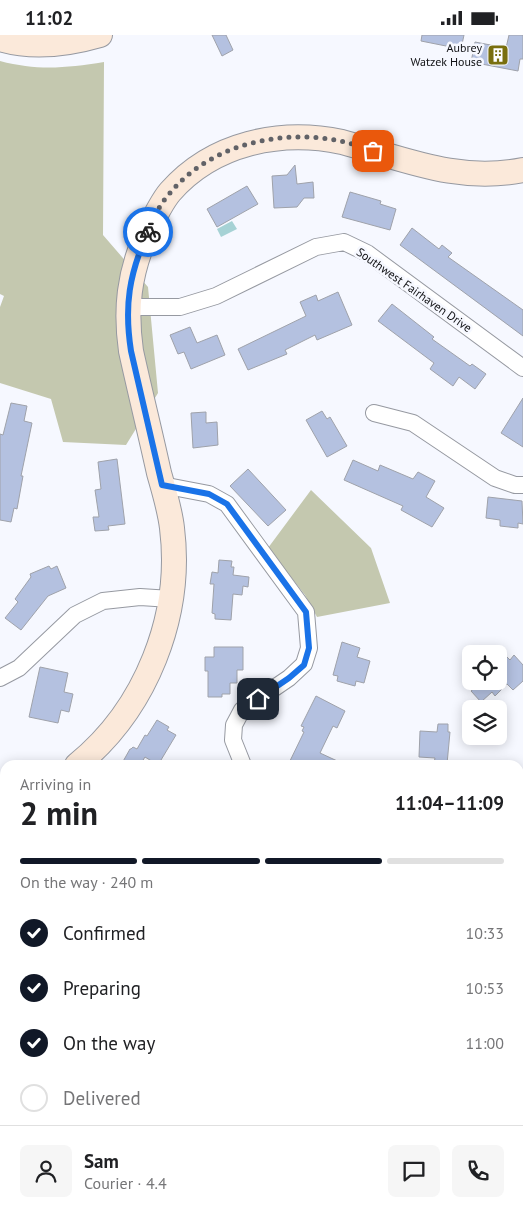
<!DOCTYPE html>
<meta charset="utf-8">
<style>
body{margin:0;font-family:"PT Sans",sans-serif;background:#f6f6f6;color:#202124;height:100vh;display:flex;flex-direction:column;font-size:19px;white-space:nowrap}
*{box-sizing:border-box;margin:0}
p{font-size:16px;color:#757577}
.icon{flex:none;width:28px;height:28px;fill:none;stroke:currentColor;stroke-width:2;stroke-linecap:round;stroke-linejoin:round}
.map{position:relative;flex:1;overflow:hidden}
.drawer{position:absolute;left:0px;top:725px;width:524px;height:465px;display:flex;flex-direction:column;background:#fff;border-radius:15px 15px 0 0;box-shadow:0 2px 12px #0003}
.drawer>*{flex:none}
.controls{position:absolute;left:462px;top:610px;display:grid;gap:10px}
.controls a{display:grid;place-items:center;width:45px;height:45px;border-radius:8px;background:#fff;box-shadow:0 2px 12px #0003;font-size:25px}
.pin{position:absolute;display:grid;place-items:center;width:42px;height:42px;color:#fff;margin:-21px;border-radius:10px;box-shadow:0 2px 8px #0006}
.courier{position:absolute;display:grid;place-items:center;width:50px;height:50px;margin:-25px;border:4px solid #1a73e8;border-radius:50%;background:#fff;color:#222;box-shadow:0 1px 6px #0007}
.head em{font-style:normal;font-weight:700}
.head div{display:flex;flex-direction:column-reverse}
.head{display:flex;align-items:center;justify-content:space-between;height:85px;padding:0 20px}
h1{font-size:32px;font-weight:700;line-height:38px}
.bar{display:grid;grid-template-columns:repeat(4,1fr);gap:8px 5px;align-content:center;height:60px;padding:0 20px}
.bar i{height:6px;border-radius:4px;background:#e0e0e0}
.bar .on{background:#111827}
.bar p{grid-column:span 4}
.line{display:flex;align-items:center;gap:12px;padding:0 20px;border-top:1px solid #e0e0e0}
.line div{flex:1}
.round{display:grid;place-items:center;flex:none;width:52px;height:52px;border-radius:8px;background:#f6f6f6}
ol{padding:0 20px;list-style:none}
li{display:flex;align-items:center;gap:15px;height:55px}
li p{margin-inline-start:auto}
li .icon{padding:5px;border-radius:50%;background:#111827;color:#fff;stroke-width:4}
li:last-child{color:#757577}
li i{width:28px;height:28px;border:2px solid #e0e0e0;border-radius:50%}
.status{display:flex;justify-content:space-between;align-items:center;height:35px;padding:0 25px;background:#fff;direction:ltr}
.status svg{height:14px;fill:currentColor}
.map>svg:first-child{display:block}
.green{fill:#c4c8af}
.water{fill:#a6d2d5}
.building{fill:#b4c1e0;stroke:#9fa2aa}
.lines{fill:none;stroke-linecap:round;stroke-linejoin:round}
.service-casing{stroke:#9699a1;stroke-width:11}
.minor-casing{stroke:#9699a1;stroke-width:18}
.secondary-casing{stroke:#9699a1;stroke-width:26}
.service{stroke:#fff;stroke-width:9}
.minor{stroke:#fff;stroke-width:16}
.secondary{stroke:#fbe9da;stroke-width:24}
.done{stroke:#616267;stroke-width:5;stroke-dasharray:0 9}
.route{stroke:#1a73e8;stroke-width:6}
.labels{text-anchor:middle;stroke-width:5;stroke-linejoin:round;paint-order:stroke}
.poi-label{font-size:12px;fill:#111215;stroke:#f6f8ff;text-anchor:end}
.street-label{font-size:12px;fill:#111215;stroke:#f6f8ff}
</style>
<div class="status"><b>11:02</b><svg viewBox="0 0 49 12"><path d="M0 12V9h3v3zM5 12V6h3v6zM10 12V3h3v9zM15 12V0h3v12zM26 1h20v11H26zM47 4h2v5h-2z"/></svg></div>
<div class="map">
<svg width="523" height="1190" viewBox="0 0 523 1190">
<rect width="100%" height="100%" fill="#f6f8ff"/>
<path class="green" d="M0,26c38,10 66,7 104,1l-1,173 45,52 10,106 -32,52 -63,-3 -12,-43 -51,-16v-76l4,-11 -4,-2z
M311,455l60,58 19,55 -73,14 -12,-22 -37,-47z
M0,993l5,3v112h-5z
M386,1185h38v5h-39z"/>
<path class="water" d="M232,186l5,8 -16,8 -4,-8z"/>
<path class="building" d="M212,0h14l7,15 -11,6z
M422,0h42l-3,14 -40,-8z
M509,0h14v24h-3l-2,12 -47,-9 4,-20 31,6z
M295,130l2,19 16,-2 1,16h-10l-7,9 -23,1 -2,-32 15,-1z
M247,151l11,18 -41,23 -10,-18z
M350,157l31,9 -1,3 16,5 -6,21 -48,-13z
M412,193l27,21 3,-4 10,8 -4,4 75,53v26l-123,-91z
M338,257l14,33 -35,15 -2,-5 -30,15 2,4 -39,16 -10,-21 68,-33 -6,-14 16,-7 2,6z
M392,269l42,33 -2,2 38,27 2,-2 14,10 -11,15 -16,-12 -6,9 -23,-17 4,-6 -56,-42z
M190,292l7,16 20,-8 8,20 -34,14 -7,-17 -6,2 -8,-19z
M523,363v49l-22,-14z
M11,368l16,3 -3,15 8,2 -11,53h2l-6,33 -3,-1 -3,14 -11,-2v-86l3,1z
M322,376l5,8 3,-2 17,29 -20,11 -21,-37z
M206,377v11l11,-1 1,23 -25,3 -2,-35z
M117,424l8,65 -17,2 1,4 -14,1 -2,-14h6l-4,-27 6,-1 -3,-27z
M353,425l25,11 2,-6 33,14 5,-7 17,9 -9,16 18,11 -12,19 -31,-17 2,-4 -59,-26z
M248,434l38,41 -18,16 -38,-40z
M488,462l34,4 1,23 -5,-1v5l-18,-2v-6l-14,-2z
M219,525l13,1 -1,6h3l-1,8 16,2 -1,10 -5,-1 -1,9 -9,-1 -2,26 -16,-1v-5l-3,-1 2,-29h-4l2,-12 6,1z
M49,531l2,3 6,-3 9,22 -18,8 -27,34 -16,-12 13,-16 -3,-3 16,-22 -1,-3z
M342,607l18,6 -3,9 13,4 -6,22 -8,-2 -1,5 -18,-5 1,-5 -5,-1z
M214,612h29v23h-6v13h-7v11h-8v3h-14v-26h-3v-14h9z
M499,614l11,11 4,-5 9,10v16l-10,9 -6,-6 -12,12 -3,-4 -11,10 -10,-11 12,-10h16z
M40,632l28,6 -4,19 9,2 -4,18 -8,-2 -3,13 -29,-6z
M316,661l29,15 -8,17 -4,-2 -13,27 26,12h-58l16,-33 -2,-1 2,-4 -3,-1z
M157,685l12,7 -2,3 9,5 -18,30 -13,-8 -5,8h-19l9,-16h1l2,-2 4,2 8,-14 2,1z
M438,689h10v8h2l-3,32 -13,-1 1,-5 -16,-1 1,-26 17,1z"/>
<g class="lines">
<g class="service-casing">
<path id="service" d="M0,861h5"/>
</g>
<g class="minor-casing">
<path id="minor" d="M128,272h52l36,-11 100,-49 28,-5 23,11 156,115
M374,378l39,10 82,55 20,7h8
M162,450l47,9 18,10 79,108 3,36 -5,16 -15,14 -47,32 -8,15 -1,15 10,25
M0,643l19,-10 56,-53 28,-14 37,-4 31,2
M519,1070l4,3
M292,1190l1,-5"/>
</g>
<g class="secondary-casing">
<path id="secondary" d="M0,4c32,10 69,5 100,-4
M77,730c69,-56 106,-149 95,-237 -2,-18 -8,-37 -13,-55 -9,-41 -19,-81 -28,-122 -6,-42 -2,-77 15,-116 7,-15 14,-31 24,-43 43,-49 110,-63 172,-50 63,17 115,41 181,28
M0,773l5,-2"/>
</g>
<use href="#service" class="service"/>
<use href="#minor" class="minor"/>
<use href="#secondary" class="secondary"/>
</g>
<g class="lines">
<path class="done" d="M148,197c5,-14 12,-28 22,-39 38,-46 102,-62 159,-54 15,2 30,7 44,12"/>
<path class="route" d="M148,197c-19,42 -24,74 -17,119l31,134 47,9 18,10 79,108 3,36 -5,17 -15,13 -31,21"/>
</g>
<defs>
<g id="building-square" transform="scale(1.125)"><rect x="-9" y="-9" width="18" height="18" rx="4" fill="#796f0e" stroke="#f6f8ff"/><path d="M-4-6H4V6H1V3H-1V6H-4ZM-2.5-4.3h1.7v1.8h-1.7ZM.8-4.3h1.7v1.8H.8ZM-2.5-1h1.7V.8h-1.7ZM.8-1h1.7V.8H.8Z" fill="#fff"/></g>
</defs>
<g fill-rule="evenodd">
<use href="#building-square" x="498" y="20"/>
</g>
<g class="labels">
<g class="poi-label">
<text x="482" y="17">Aubrey<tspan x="482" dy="14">Watzek House</tspan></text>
</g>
<g class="street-label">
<text transform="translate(414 255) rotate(35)" y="4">Southwest Fairhaven Drive</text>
</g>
</g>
</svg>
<div class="controls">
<a><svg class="icon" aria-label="locate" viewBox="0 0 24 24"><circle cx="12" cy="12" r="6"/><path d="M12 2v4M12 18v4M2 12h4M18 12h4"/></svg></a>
<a><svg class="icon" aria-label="layers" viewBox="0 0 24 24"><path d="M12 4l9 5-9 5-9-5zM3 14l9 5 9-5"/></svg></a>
</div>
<div class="pin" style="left:373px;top:116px;background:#ea580c"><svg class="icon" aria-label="bag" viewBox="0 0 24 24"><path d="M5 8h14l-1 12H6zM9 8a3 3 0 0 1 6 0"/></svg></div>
<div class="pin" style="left:258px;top:664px;background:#1f2937"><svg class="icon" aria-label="home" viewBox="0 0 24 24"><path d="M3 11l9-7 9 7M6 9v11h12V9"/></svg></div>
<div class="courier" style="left:148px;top:197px"><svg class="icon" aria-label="bike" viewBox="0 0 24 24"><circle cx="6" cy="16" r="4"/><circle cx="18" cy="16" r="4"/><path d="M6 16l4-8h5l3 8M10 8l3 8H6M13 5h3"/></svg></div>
<section class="drawer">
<div class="head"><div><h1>2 min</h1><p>Arriving in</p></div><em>11:04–11:09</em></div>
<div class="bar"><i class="on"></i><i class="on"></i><i class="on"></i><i></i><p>On the way · 240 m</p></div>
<ol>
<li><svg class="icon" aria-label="check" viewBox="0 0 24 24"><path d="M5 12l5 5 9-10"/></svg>Confirmed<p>10:33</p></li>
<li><svg class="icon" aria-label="check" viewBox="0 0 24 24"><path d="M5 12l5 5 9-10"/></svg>Preparing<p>10:53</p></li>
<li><svg class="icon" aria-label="check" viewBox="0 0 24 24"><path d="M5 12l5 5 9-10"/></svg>On the way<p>11:00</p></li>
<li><i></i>Delivered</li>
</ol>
<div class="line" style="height:90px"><a class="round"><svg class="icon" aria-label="person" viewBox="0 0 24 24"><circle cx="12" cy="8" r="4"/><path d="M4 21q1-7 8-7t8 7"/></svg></a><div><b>Sam</b><p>Courier · 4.4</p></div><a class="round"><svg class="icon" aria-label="chat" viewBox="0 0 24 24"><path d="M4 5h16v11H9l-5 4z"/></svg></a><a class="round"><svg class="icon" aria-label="phone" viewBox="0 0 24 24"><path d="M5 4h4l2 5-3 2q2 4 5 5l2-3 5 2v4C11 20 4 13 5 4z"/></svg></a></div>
</section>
</div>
